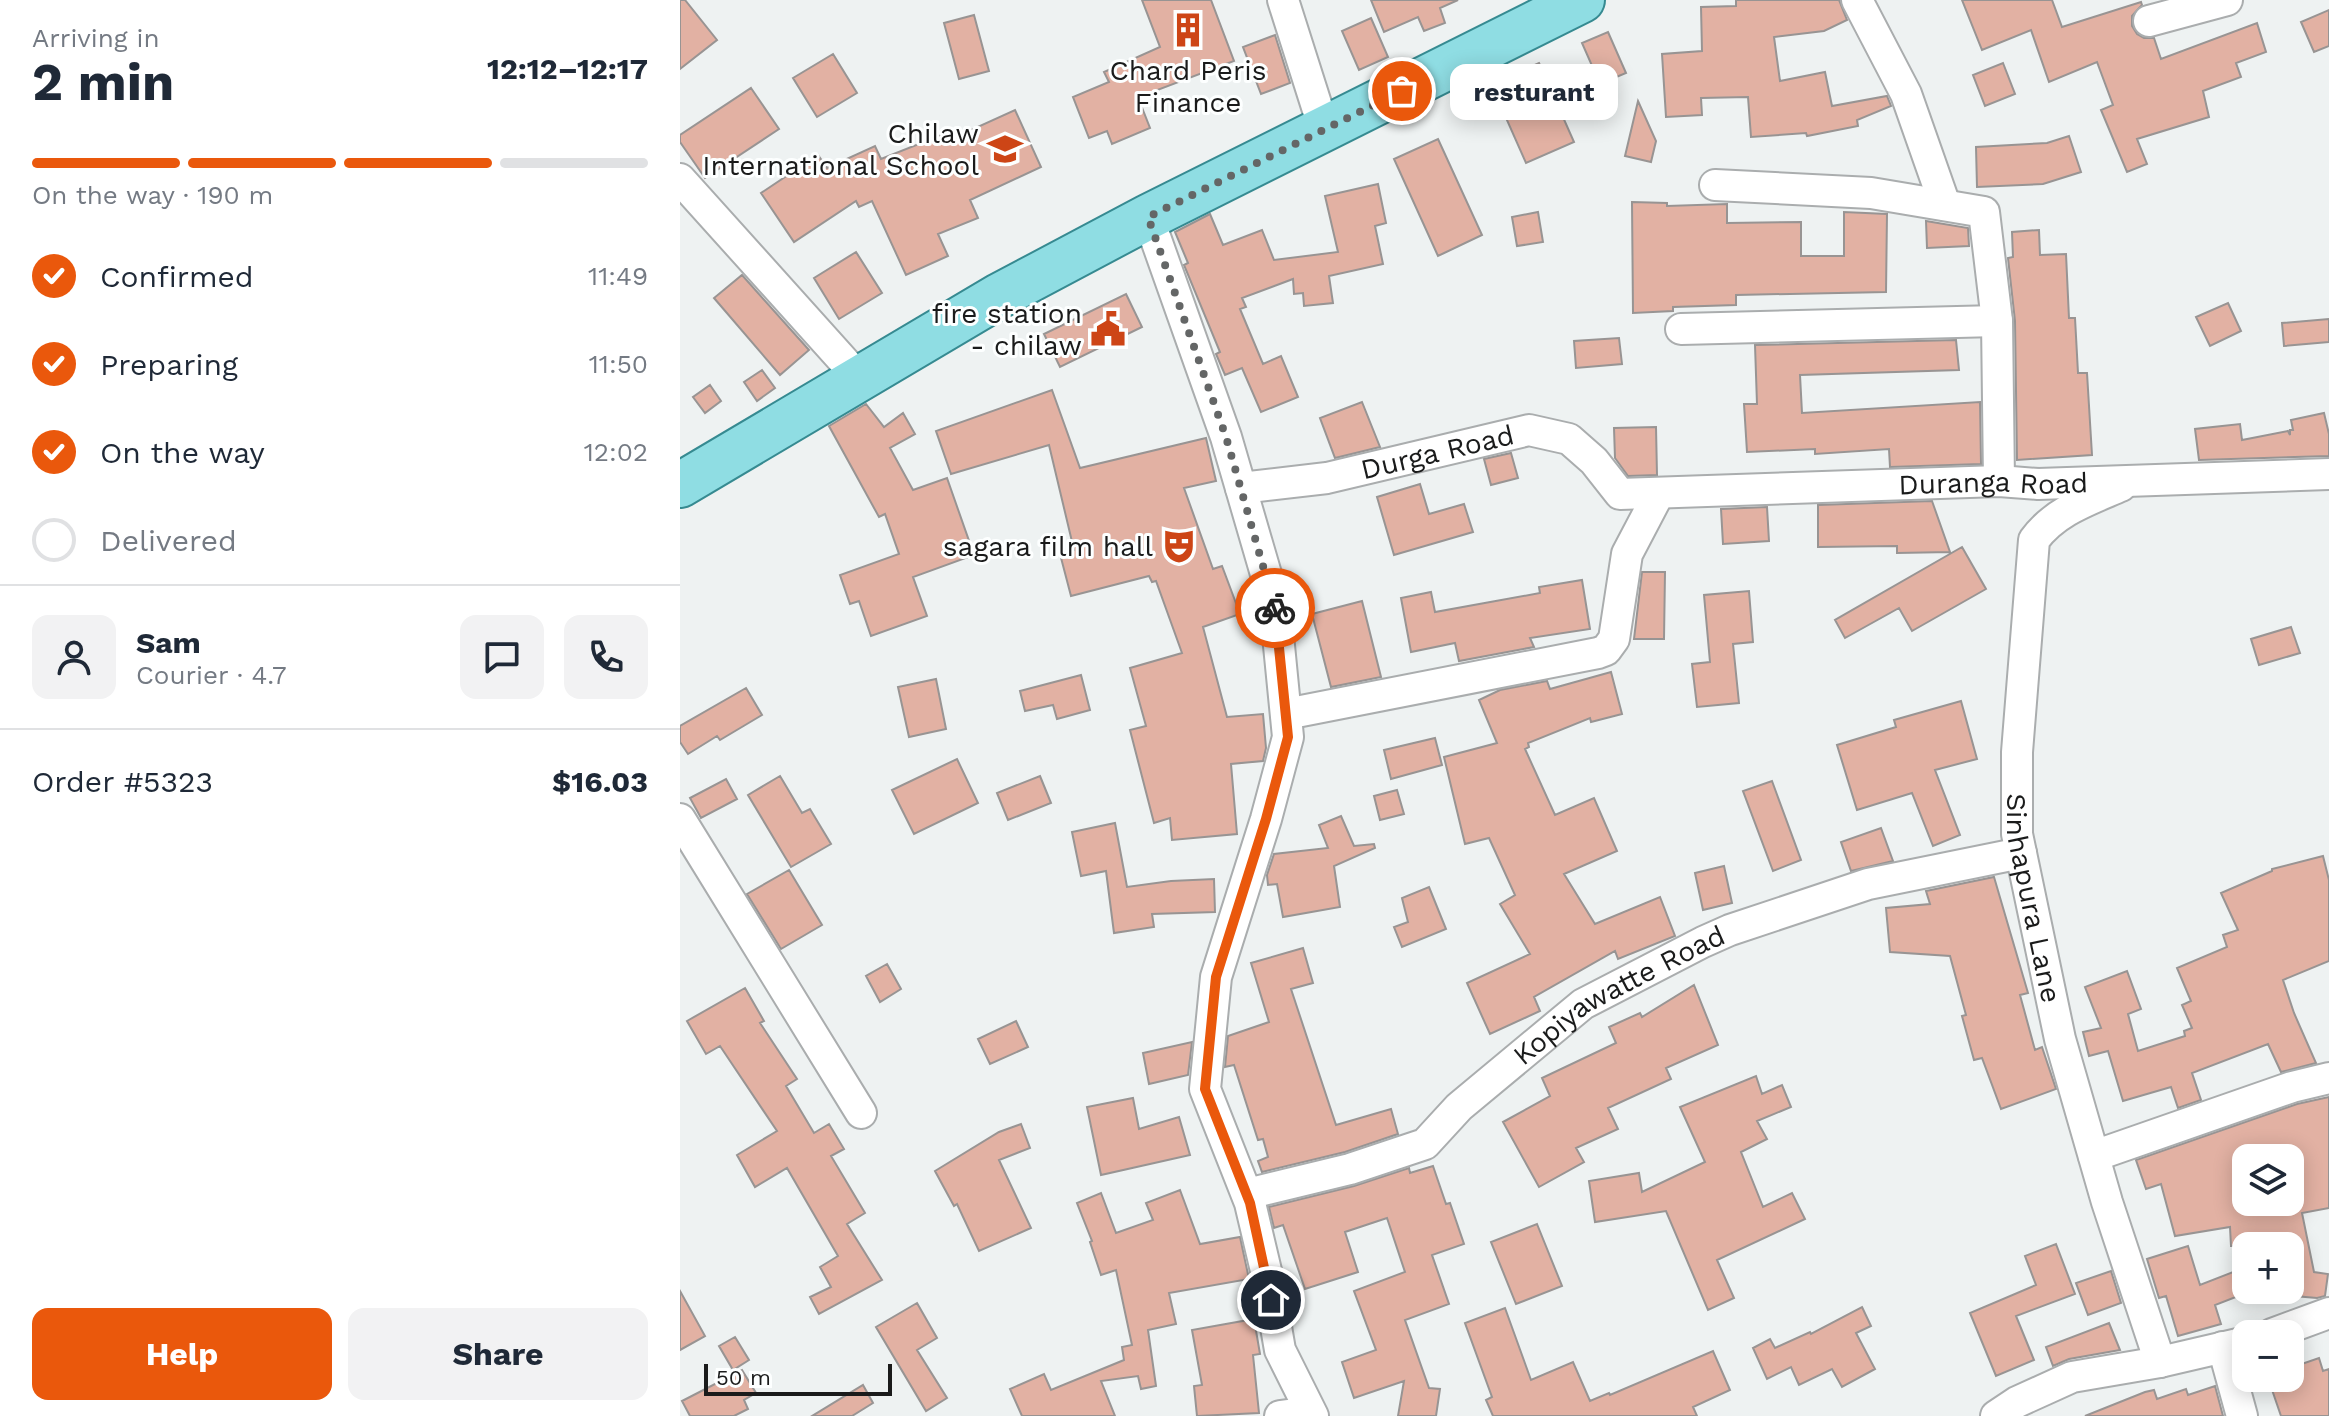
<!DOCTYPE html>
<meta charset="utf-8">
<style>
body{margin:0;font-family:"Work Sans",sans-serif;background:#f2f2f3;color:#1f2937;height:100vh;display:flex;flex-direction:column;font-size:30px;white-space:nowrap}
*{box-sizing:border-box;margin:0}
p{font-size:26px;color:#747a83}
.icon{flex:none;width:44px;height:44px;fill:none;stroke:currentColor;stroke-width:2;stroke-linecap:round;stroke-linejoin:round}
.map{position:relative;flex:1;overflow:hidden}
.side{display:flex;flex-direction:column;background:#fff;width:680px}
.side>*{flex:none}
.controls{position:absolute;left:1552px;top:1144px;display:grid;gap:16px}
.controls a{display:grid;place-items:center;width:72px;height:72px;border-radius:16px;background:#fff;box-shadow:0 4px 20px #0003;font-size:40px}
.scale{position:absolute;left:24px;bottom:20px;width:188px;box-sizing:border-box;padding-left:8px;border:4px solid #1a1b1b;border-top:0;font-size:22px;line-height:28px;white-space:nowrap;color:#1a1b1b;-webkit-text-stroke:6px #fdffff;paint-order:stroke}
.pin{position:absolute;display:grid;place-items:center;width:68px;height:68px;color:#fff;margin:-34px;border:4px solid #fff;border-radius:50%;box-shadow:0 2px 8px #0007}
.courier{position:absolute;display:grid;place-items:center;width:80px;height:80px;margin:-40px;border:6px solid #ea580c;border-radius:50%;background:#fff;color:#222;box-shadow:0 2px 10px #0007}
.bubble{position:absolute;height:56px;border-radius:16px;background:#fff;box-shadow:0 4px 20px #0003;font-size:26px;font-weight:700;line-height:56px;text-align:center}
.overview em{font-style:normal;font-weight:700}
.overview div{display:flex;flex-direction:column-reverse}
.overview{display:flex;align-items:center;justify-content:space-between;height:136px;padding:0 32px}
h1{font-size:52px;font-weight:700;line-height:60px}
.bar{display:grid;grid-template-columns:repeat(4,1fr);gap:12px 8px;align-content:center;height:96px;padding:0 32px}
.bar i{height:10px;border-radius:6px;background:#e0e1e3}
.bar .selected{background:#ea580c}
.bar p{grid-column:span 4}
.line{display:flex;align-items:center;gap:20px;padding:0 32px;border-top:2px solid #e0e1e3}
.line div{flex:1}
.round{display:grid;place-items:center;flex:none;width:84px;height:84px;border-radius:16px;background:#f2f2f3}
ol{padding:0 32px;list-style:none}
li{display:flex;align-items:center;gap:24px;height:88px}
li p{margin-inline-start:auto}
li .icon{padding:8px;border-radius:50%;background:#ea580c;color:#fff;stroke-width:4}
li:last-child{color:#747a83}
li i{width:44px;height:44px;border:4px solid #e0e1e3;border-radius:50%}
.button{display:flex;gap:16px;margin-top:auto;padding:16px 32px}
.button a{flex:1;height:92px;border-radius:16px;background:#ea580c;color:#fff;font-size:32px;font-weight:700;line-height:92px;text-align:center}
.button a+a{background:#f2f2f3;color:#1f2937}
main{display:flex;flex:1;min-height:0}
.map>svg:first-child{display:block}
.building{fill:#e2b1a3;stroke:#989493;stroke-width:2;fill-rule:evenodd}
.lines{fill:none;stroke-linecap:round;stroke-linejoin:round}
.street-casing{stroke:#aaadae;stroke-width:34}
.primary-casing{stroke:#368a91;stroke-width:48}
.street{stroke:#fff;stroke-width:30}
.primary{stroke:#8fdde3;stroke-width:44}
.done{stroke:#646666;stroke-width:8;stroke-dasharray:0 14.4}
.route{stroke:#ea580c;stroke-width:10}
.labels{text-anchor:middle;stroke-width:6;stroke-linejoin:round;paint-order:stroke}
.poi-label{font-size:28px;fill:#1a1b1b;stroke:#fdffff;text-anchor:end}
.street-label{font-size:28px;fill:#1a1b1b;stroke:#fdffff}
</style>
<main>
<section class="side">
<div class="overview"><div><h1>2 min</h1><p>Arriving in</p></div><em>12:12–12:17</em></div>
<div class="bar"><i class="selected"></i><i class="selected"></i><i class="selected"></i><i></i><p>On the way · 190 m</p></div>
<ol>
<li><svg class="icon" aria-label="check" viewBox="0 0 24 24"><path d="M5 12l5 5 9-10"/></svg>Confirmed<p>11:49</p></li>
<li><svg class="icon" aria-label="check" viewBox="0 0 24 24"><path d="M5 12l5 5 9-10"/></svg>Preparing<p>11:50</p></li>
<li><svg class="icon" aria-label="check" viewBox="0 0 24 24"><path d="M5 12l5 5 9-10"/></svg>On the way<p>12:02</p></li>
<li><i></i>Delivered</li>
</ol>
<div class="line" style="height:144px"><a class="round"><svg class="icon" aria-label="person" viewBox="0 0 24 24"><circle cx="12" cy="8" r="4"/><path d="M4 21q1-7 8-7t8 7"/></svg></a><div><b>Sam</b><p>Courier · 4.7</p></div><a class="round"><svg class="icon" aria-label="chat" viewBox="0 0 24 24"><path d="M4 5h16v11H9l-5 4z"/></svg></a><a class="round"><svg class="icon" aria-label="phone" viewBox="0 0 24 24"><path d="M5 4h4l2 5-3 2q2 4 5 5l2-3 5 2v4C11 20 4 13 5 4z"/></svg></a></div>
<div class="line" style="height:104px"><div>Order #5323</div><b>$16.03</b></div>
<div class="button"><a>Help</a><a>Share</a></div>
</section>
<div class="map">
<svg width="1649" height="1416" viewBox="0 0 1649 1416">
<rect width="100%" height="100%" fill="#eef2f2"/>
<path class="building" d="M0,0h5l32,40 -37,29z
M462,0h69l23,61 -90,34 3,7 -6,3 9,23 -38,16 -5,-13 -18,7 -16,-41 36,-15 -5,-10 56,-25z
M691,0h87l-18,8 5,15 -21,8 -6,-14 -34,15z
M1056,0h103l8,20 -23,11 -50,6 6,44 45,-9 7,34 55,-10 4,10 -34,14 1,6 -51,10 -1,-3 -55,4 -3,-40 -47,1 1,17 -36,2 -4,-63 40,-3 -1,-44 35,-1z
M1282,0h90l10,27 79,-25 1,3 -10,11v10l5,8 7,4h10l7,21 96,-36 9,29 -30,11 5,14 -38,14 6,26 -72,22 10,25 -20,8 -26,-62 12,-5 -16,-43 -48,20 -18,-52 -49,20z
M1649,10v36l-15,6 -13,-30z
M294,15l15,56 -30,8 -15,-56z
M691,18l17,39 -29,13 -17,-39z
M928,32l18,41 -26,11 -18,-41z
M595,35l15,48 -29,11 -18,-47z
M153,54l24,39 -40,24 -24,-39z
M859,63l35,79 -48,21 -35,-79z
M1323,63l12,31 -30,12 -12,-31z
M71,88l28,41 -74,49 -25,-36v-7z
M958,101l18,40 -5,21 -26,-6z
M335,110l26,57 -71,33 8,18 -40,16 10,22 -42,19 -34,-74 -13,6 -3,-6 -62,41 -33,-49 57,-38 9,13 48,-22 6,13 63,-25 3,7z
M1389,136l12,36 -38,12 -66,3 -1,-40 71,-4z
M758,139l44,96 -44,21 -44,-97z
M698,184l8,39 -11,3 8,38 -54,12 4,27 -29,3 -1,-13 -9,1 -1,-15 -51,19 4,9 -6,2 23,55 18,-8 17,41 -37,15 -19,-44 -17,7 -9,-21 4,-2 -36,-87 4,-2 -13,-31 35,-18 13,31 39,-15 12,30 64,-8 -13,-56z
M952,202l35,1v3l60,-2v19l74,-1v34h43v-44l43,2 -1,78 -150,3v10l-63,2v4l-40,2z
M858,212l5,30 -26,4 -5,-29z
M1246,221l42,7 1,18 -42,2z
M1359,230l1,25 26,-1 3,64h6l3,55h9l5,82 -75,5 -2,-139 -7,-63 5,-1 -1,-25z
M176,252l26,41 -43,26 -25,-41z
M62,275l67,75 -29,25 -66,-77z
M446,294l16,33 -82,40 -16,-33z
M1548,303l13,28 -31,15 -14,-29z
M1649,319v23l-45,4 -2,-23z
M939,338l3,26 -46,4 -2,-27z
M1276,340l3,30 -159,5 2,38 178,-11 1,62 -91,3 -1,-18 -74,5v-5l-68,3 -3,-48h13l-2,-59z
M82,370l13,18 -18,13 -13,-19z
M30,385l11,16 -16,12 -12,-16z
M372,390l28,78 126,-30 10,43 -32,7 29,81 9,-3 18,48 -37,13 24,90 36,-3 3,34 -3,13 -32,3 6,70 -65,6 -2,-22 -16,5 -24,-93 16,-4 -16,-58 52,-15 -26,-72 -4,1 -3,-6 -78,20 -11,-42 14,-4 -25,-105 -98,29 -15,-43z
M682,402l18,45 -45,11 -15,-40z
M186,404l18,23 19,-14 12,21 -25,14 23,42 34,-12 27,77 -61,22 14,39 -56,20 -12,-35 -9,3 -10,-29 59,-21 -14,-40 -6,3 -50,-91z
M1644,413l5,21v22l-130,4 -4,-31 45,-5 2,16 46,-9 2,4v-5h3l-2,-10z
M976,427l1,48 -29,1 -13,-18 -1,-30z
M831,453l7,25 -27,7 -7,-26z
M740,484l9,30 35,-10 9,28 -79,23 -17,-58z
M1252,501l18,51 -53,1v-7l-79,1v-42z
M1087,507l2,34 -46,3 -2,-35z
M1282,547l24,42 -74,42 -13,-23 -54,30 -10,-18z
M962,572h23l-1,67h-30z
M902,580l8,49 -60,9 4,9 -75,14 -4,-18 -44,9 -10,-54 30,-6 4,20 105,-19 -1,-6z
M1069,591l4,51 -20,2 6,59 -42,4 -5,-43 18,-2 -6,-67z
M682,601l19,76 -50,10 -19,-73z
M1611,627l9,26 -41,12 -8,-26z
M931,672l11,42 -31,8 -1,-4 -62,25 1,4 -4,2 30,66 39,-17 23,53 -53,23 31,50 65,-27 15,39 -57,23 -3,-8 -81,46 6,14 -50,23 -23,-51 63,-29 -30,-50 15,-9 -26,-57 -24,6 -21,-87 53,-14 -18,-43 21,-10 47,-9 3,8z
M401,675l9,35 -33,9 -4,-14 -28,6 -5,-20z
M256,679l10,50 -37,8 -11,-50z
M66,688l16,27 -42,25 -3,-4 -29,18 -8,-12v-16z
M1281,701l16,58 -42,11 25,65 -27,11 -21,-53 -55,17 -20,-65 59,-18 -2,-7z
M755,738l7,27 -51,14 -7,-29z
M277,759l21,44 -64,31 -22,-44z
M100,776l22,37 8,-4 21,35 -40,23 -43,-72z
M360,776l11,27 -43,17 -11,-27z
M46,779l11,20 -36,19 -11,-20z
M1092,781l29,79 -28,11 -30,-80z
M717,790l7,24 -24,6 -6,-24z
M661,816l13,30 20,-2 1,4 -41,18 6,41 -57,10 -6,-33 -9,1 -1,-10 7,-21 54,-6 -9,-23z
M435,823l12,64 44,-6 43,-2 1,33 -63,2 2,13 -40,6 -8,-62 -25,5 -9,-44z
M1201,828l12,33 -42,10 -10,-29z
M1643,856l6,24v81l-46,19 11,33 22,50 -35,9 -13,-28 -76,29 9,27 -23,8 -7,-21 -48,14 -15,-50 -19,5 -6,-24 18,-4 -16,-41 42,-16 14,38 -13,5 10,37 47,-15 -1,-5 8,-3 -10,-23 9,-4 -14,-33 50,-21 -4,-12 15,-5 -17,-37 51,-22v-2z
M1044,866l8,37 -29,7 -8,-37z
M109,870l33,55 -41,24 -34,-55z
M1314,877l34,116 -8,2 15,55 7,-3 14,42 -55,20 -19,-51 -8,2 -12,-44 4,-1 -16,-59 -60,-4 -4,-44 44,-4 -4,-13z
M749,887l17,42 -44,18 -8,-20 14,-5 -6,-24z
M623,948l10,35 -22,6 45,136 55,-16 7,25 -53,18 -83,20 -4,-11 10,-4 -5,-18 -5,1 -24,-75 -9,2 3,-31 41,-14 -18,-59z
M207,964l14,25 -21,13 -14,-26z
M1014,985l24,60 -52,23 5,11 -63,29 10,21 -42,19 8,14 -45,25 -36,-65 47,-26 -8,-18 74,-35 -7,-16 31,-14 2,4z
M65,988l19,33 -4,2 37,56 -11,7 28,47 15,-9 15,25 -13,7 34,57 -18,11 35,56 -63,34 -9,-17 21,-10 -11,-20 18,-11 -51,-88 -32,19 -18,-32 40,-24 -57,-85 -14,8 -19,-33z
M336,1021l12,26 -38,17 -12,-25z
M512,1042l-4,33 -39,9 -6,-31z
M1076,1076l6,18 20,-9 9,22 -34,14 10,18 -26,13 22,55 29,-14 13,26 -88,41 17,38 -26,12 -42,-99 -71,11 -6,-41 50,-8 3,19 63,-30 -25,-55z
M1649,1097v111l-27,5 12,59 14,2 -3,22 -8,2 -23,-2 2,-23 -6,3v-30h-59l-1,-19 -55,9 -14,-52 -15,5 -10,-29 161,-56zM1600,1147l3,11h7v44h-44v-44z
M453,1098l6,31 40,-12 11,38 -89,20 -14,-68z
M341,1124l9,24 -31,12 32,68 -52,23 -22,-47 -3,2 -19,-35 64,-39z
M753,1166l13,38 4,-1 14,41 -32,11 17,49 -44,16 24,68 11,1 -4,27h-38l6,-35 -50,17 -12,-36 34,-12 -22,-59 51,-19 -18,-54 -42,14 13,40 -53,17 -22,-64 -9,3 -5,-21 85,-21 55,-18 1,5z
M500,1190l20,54 40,-7 9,42 -80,14 7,31 -28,6 8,56 -15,3 -3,-13 -37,5 14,35h-93l-12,-27 34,-15 7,16 73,-30 -2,-13 10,-2 -16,-75 -15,5 -11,-33 2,-1 -15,-38 24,-10 15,40 37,-13 -7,-17z
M857,1224l25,62 -46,18 -25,-62z
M1376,1244l19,50 -59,22 18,44 -38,16 -26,-63 66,-28 -11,-29z
M1508,1246l12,39 46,-18v26l-31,12 6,19 -43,12 -12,-40 -7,2 -12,-39z
M1431,1271l10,32 -33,12 -12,-32z
M0,1291l25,45 -25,14z
M237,1303l20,35 -20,12 30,48 -21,13 -50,-84z
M1182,1307l9,19 -15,7 19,36 -33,18 -10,-18 -33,16 -8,-18 -24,12 -14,-31 17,-9 5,9 35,-16 1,2z
M825,1308l26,72 42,-18 17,39 19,-8 1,2 103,-44 17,39 -37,17 4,9h-204l-7,-16 6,-3 -27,-74z
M574,1319l6,35 -7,1 6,58 -62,3 -3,-30 8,-1 -10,-55z
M1429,1323l11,27 -51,9 -16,7 -7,-19z
M55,1337l14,23 -16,10 -14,-24z
M1639,1358l4,13 6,-2v47h-48l-13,-38h22v-10z
M62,1370l14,23 -12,7 4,9 -14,7h-44l-8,-15z
M183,1385l10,18 -21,13h-40z
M1535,1386l8,30h-138l60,-24 9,-2 3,9 29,-10 2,6z"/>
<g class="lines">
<g class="street-casing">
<g id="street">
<path d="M603,0l41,129"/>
<path d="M1177,0l49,94 39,111"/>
<path d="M1469,21l78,-21"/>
<path d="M0,179l179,199"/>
<path d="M1035,185l156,8 113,19 13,109 2,160"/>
<path d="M468,217l78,220 49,168 13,132 -22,82 -50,158 -11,112 45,114 17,72 13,75 33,66"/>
<path d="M1001,329l316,-8"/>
<path id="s1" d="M1441,486c-32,14 -66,25 -87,54l-17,212v82l43,205 47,163 53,160"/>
<path id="s2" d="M561,488l86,-10 202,-48 40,9 25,22 26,33 379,-13 39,3 291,-10"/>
<path d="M606,714l312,-61 8,-3 8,-11 13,-85 32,-61"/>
<path d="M0,819l181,294"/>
<path d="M1414,1156l198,-69 37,-9"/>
<path id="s3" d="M567,1194l103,-25 75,-25 34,-37 124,-103 120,-62 27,-12 138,-46 153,-31"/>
<path d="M1592,1334l57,-21"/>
<path d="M1543,1347l19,69"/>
<path d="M600,1416l30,-4"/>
<path d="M1316,1416l21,-14 55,-25 88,-15 86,-20"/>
</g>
</g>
<g class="primary-casing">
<path id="primary" d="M0,485l319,-189 149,-79 434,-217"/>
</g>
<use href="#street" class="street"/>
<use href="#primary" class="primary"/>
</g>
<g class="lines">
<path class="done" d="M595,608l-49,-171 -78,-220 254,-126"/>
<path class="route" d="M591,1300l-21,-97 -45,-114 11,-112 50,-158 22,-82 -13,-129"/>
</g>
<defs>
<g id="building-bare" transform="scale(2.76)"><path d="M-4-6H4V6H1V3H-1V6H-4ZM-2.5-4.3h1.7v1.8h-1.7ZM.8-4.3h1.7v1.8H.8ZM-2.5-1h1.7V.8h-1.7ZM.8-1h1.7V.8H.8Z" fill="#cd4516" stroke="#fdffff" stroke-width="2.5" paint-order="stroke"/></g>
<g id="school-bare" transform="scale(2.76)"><path d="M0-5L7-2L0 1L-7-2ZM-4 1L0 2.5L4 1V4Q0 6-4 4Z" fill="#cd4516" stroke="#fdffff" stroke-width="2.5" paint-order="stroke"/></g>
<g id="civic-bare" transform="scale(2.76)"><path d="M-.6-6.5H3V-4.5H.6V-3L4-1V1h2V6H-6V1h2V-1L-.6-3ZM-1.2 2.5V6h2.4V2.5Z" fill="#cd4516" stroke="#fdffff" stroke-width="2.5" paint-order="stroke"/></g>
<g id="theatre-bare" transform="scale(2.76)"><path d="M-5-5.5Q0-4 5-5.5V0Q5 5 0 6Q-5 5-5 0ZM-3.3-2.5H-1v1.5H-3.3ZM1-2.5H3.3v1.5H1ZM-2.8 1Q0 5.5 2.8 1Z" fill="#cd4516" stroke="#fdffff" stroke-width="2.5" paint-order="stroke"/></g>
</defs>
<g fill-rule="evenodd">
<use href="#building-bare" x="508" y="30"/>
<use href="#school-bare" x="325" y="149"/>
<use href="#civic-bare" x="428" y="329"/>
<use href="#theatre-bare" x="499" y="546"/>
</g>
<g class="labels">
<g class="poi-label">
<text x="508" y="80" text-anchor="middle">Chard Peris<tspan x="508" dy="32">Finance</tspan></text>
<text x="299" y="143">Chilaw<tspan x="299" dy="32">International School</tspan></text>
<text x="402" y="323">fire station<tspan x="402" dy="32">- chilaw</tspan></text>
<text x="473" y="556">sagara film hall</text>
</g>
<g class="street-label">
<text dy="10" stroke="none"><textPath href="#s2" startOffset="200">Durga Road</textPath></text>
<text dy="10" stroke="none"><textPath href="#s2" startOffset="784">Duranga Road</textPath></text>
<text dy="10" stroke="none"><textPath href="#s1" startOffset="464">Sinhapura Lane</textPath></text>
<text dy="10" stroke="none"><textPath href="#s3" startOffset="432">Kopiyawatte Road</textPath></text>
</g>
</g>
</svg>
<div class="controls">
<a><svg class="icon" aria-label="layers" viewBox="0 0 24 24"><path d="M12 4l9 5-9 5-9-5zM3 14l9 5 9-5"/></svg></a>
<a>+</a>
<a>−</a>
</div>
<div class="scale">50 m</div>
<div class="pin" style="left:722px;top:91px;background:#ea580c"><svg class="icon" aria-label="bag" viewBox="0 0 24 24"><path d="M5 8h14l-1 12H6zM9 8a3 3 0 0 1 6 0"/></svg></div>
<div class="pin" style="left:591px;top:1300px;background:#1f2937"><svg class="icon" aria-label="home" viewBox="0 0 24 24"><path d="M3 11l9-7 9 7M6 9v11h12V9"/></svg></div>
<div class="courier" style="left:595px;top:608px"><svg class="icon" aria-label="bike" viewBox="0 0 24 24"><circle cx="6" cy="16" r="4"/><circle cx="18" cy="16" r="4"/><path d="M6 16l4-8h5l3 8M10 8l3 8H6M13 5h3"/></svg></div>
<div class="bubble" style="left:770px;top:64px;width:168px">resturant</div>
</div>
</main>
